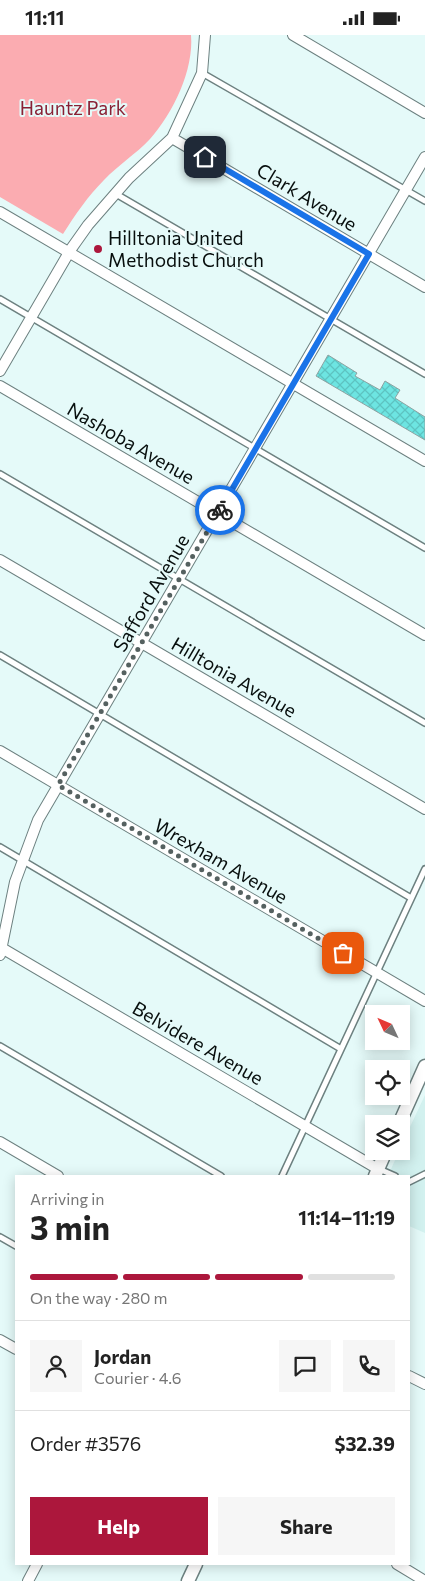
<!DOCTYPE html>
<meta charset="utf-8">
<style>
body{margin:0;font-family:Commissioner,sans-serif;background:#f6f6f6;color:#222;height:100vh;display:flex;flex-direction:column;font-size:19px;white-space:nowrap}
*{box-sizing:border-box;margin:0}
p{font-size:16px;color:#767676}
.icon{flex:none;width:28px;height:28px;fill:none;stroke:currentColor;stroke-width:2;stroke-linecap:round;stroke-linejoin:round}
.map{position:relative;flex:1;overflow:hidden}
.sheet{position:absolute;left:15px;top:1140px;width:395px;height:390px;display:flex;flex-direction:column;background:#fff;border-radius:0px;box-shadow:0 2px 12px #0003}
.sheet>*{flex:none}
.needle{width:32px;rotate:314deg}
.tools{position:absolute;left:365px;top:970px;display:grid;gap:10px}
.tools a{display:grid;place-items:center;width:45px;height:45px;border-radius:0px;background:#fff;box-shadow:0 2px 12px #0003;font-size:25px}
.pin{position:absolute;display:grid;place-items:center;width:42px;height:42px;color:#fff;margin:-21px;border-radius:10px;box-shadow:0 2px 8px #0006}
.courier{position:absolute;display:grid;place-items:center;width:50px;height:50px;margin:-25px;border:4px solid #1a73e8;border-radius:50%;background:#fff;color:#222;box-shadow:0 1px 6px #0007}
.headline em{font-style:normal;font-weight:700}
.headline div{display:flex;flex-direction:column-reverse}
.headline{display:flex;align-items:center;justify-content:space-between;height:85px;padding:0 15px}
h1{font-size:32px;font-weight:700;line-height:38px}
.bar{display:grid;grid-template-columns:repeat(4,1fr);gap:8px 5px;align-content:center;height:60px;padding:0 15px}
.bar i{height:6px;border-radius:4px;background:#e0e0e0}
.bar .selected{background:#ac173c}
.bar p{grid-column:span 4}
.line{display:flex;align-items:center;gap:12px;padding:0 15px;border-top:1px solid #e0e0e0}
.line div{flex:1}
.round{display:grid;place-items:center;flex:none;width:52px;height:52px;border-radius:0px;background:#f6f6f6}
.cta{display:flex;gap:10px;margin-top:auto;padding:10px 15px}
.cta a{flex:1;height:58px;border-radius:0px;background:#ac173c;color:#fff;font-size:20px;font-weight:700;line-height:58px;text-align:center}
.cta a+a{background:#f6f6f6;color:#222}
.status{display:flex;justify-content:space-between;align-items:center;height:35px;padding:0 25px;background:#fff;direction:ltr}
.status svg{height:14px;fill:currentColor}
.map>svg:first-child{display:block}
.built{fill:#d2f1ef}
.green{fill:#fbacb1}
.building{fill:url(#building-cross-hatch);stroke:#8ea2a1}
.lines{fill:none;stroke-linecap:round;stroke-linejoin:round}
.service-casing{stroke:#6d8180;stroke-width:8}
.minor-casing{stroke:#6d8180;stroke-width:12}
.tertiary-casing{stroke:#6d8180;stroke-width:15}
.service{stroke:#fff;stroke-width:5}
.minor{stroke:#fff;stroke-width:10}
.tertiary{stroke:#fff;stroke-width:12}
.done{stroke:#556160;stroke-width:5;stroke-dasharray:0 9}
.route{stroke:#1a73e8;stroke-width:6}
.poi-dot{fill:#ac173c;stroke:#e5faf9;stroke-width:2}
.labels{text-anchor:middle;stroke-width:4;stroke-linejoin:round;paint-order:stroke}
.park-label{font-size:19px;fill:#892135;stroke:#e5faf9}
.street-label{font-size:19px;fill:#070e0d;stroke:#e5faf9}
.poi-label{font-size:19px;fill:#070e0d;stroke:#e5faf9;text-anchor:start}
</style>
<div class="status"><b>11:11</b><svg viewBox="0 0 49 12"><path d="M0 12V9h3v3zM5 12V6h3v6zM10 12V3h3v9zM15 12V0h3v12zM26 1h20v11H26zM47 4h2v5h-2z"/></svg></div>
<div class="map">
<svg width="425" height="1546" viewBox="0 0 425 1546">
<defs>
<pattern id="building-cross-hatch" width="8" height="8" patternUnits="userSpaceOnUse" patternTransform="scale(1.25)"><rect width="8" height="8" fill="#6de5e2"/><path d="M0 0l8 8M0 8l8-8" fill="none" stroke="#5dc3c1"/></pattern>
</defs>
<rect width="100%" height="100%" fill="#e5faf9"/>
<path class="built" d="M425,1060v138l-16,-7v-50h-21l11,-25h2v-5z"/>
<path class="green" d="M0,0h191c3,35 -18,78 -41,104 -14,15 -32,26 -46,41 -16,16 -29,35 -41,54l-63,-37z"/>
<path class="building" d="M328,320l29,18 -2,3 25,14 5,-9 15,9 -5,8 30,19v23l-109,-64z"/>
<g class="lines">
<g class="service-casing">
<path id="service" d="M202,38l223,128
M116,159l309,180
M0,264l425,249
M0,439l425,249
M0,620l411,243
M0,812l341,202
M0,1011l221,130
M379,1134l16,7
M282,1141l143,-307
M409,1147l16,-8
M0,1202l16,9"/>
</g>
<g class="minor-casing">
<path id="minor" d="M293,0l132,78
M172,103l253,149
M0,177l425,249
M0,336l71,-122 17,-24 41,-47 43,-40 30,-65 3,-38
M0,351l425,249
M0,525l425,249
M0,716l425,250
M0,912l378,222
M0,920l15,-73 23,-62 387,-663
M0,1107l58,34
M0,1305l16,9
M409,1341l16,8
M397,1529l28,17
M28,1546l9,-17"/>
</g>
<g class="tertiary-casing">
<path id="tertiary" d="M399,1089l26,-58
M375,1141l11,-25
M188,1546l8,-17"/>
</g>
<use href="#service" class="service"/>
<use href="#minor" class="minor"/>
<use href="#tertiary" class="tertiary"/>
</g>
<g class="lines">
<path class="done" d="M220,475l-162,275 285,168"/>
<path class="route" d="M205,122l164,97 -149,256"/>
</g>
<circle class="poi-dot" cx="98" cy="214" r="5"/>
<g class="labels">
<g class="park-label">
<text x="73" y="80">Hauntz Park</text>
</g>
<g class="street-label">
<text transform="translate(307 162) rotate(31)" y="7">Clark Avenue</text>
<text transform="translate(131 408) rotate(30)" y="7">Nashoba Avenue</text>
<text transform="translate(151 558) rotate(-60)" y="7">Safford Avenue</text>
<text transform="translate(234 642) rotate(30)" y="7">Hilltonia Avenue</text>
<text transform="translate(221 826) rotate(30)" y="7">Wrexham Avenue</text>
<text transform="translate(198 1008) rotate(30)" y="7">Belvidere Avenue</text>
</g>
<g class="poi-label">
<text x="108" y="210">Hilltonia United<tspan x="108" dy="22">Methodist Church</tspan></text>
</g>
</g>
</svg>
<div class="tools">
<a><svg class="needle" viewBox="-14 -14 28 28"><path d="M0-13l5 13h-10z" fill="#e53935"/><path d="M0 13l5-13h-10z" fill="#767676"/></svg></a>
<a><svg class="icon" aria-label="locate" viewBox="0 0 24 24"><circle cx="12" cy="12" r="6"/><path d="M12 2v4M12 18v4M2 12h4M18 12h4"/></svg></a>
<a><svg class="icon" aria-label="layers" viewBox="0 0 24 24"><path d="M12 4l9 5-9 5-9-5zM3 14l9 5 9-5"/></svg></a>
</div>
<div class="pin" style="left:343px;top:918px;background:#ea580c"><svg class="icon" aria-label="bag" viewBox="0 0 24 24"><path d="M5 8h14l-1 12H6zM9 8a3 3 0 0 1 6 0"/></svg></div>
<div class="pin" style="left:205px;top:122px;background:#1f2937"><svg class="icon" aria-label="home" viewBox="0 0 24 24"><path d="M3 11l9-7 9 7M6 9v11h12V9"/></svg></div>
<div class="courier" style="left:220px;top:475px"><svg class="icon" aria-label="bike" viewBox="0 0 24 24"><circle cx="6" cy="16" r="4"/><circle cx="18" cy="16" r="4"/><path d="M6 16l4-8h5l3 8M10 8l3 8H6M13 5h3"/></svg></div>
<section class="sheet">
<div class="headline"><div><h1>3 min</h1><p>Arriving in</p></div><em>11:14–11:19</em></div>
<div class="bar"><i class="selected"></i><i class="selected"></i><i class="selected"></i><i></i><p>On the way · 280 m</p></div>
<div class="line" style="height:90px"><a class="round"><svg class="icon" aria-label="person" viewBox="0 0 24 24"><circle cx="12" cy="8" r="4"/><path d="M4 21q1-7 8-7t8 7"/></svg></a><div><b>Jordan</b><p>Courier · 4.6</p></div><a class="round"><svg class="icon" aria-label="chat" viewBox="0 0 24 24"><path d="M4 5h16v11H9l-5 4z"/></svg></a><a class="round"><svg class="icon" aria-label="phone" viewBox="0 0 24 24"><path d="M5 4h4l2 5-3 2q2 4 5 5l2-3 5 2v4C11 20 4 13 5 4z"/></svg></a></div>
<div class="line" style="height:65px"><div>Order #3576</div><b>$32.39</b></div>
<div class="cta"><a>Help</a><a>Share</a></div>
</section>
</div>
